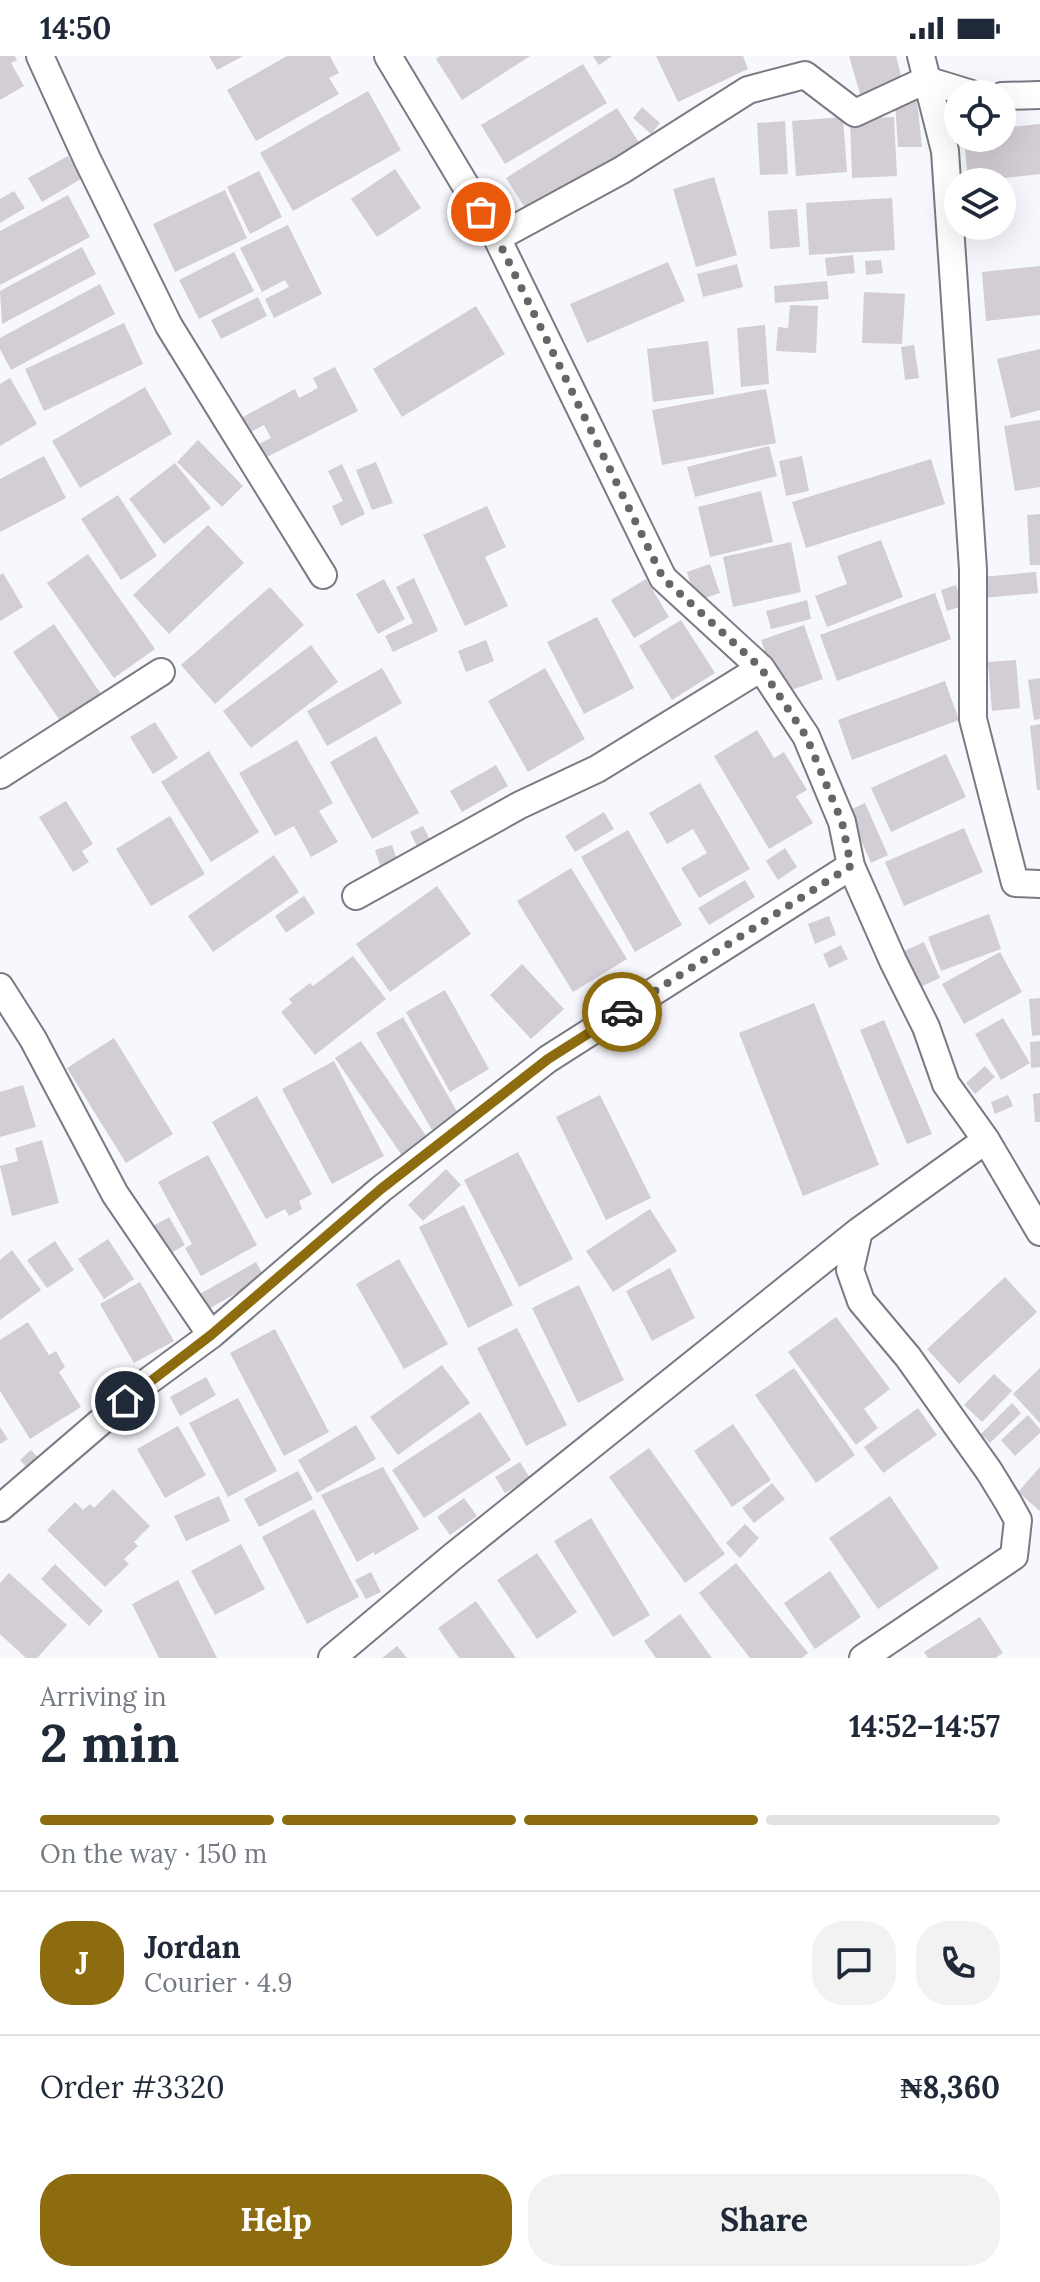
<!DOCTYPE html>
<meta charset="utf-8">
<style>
body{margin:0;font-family:Lora,serif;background:#f2f2f3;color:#1f2937;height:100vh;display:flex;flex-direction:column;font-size:30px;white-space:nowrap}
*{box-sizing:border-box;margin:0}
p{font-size:26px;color:#747a83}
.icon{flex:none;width:44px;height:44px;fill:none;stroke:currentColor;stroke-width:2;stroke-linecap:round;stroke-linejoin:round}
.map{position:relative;height:1602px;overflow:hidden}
.sheet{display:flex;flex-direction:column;background:#fff;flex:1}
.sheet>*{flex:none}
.tools{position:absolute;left:944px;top:24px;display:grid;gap:16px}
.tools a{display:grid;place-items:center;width:72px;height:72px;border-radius:50%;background:#fff;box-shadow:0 8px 32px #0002;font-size:40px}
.pin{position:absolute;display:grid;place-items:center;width:68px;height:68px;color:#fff;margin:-34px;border:4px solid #fff;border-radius:50%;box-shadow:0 2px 8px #0007}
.courier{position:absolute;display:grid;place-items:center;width:80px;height:80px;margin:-40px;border:6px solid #8c6c0e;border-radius:50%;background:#fff;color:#222;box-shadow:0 2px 10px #0007}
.overview em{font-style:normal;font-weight:700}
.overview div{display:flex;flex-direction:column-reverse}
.overview{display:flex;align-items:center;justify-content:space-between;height:136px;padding:0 40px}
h1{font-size:52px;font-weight:700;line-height:60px}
.bar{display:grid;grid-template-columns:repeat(4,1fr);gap:12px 8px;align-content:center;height:96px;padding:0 40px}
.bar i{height:10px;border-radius:6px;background:#e0e1e3}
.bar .on{background:#8c6c0e}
.bar p{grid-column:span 4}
.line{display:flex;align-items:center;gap:20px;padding:0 40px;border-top:2px solid #e0e1e3}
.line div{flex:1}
.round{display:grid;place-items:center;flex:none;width:84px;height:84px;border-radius:32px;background:#f2f2f3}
.cta{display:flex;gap:16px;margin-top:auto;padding:16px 40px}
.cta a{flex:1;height:92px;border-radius:32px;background:#8c6c0e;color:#fff;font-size:32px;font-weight:700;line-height:92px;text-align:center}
.cta a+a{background:#f2f2f3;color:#1f2937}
.status{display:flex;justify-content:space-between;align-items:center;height:56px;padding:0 40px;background:#fff;direction:ltr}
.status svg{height:22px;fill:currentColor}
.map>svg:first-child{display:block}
.building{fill:#d3cdd5}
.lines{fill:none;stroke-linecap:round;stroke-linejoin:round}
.minor-casing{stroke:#7a7a82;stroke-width:30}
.minor{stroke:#fff;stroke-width:26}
.done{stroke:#65656a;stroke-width:8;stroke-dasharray:0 14.4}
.route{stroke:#8c6c0e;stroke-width:10}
</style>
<div class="status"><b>14:50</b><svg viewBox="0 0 49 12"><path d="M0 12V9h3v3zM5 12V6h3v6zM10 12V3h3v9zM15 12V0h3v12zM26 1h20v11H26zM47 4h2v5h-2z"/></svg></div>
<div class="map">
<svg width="1040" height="1602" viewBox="0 0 1040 1602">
<rect width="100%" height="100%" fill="#f7f7fe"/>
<path class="building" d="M0,0h15l2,4 -6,3 13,23 -24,14z
M209,0h34l-26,14z
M287,0h43l9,17 -10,5 10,16 -83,47 -29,-51z
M440,0h90l-68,44 -26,-41z
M593,0h19l-13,9z
M656,0h87l5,13 -70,33z
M849,0h47l7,27 -43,11z
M583,8l24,39 -102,61 -24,-39z
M368,35l33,59 -108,61 -33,-58z
M917,44l5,47h-24l-3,-44z
M642,51l18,16 -9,11 -18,-16z
M617,52l23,36 -111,70 -23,-36z
M843,61l4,55 -51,4 -4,-55z
M894,61l3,59 -45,2 -2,-59z
M785,65l3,53 -28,1 -3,-52z
M1040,68v50l-72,8 -4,-44h38v-10z
M68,100l13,23 -39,23 -14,-24z
M395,113l26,39 -44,29 -26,-38z
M259,115l23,46 -32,17 -23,-47z
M714,121l23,78 -41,12 -23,-78z
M225,134l22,48 -72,34 -22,-48z
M14,135l11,17 -25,15v-24z
M68,139l22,42 -90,48v-54z
M892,142l3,52 -86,5 -3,-52z
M797,153l3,38 -30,2 -2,-38z
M288,169l34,69 -48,24 -9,-19 24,-12 -4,-7 -23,12 -22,-44z
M82,191l14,27 -94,50 -2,-33z
M234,196l20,39 -55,28 -20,-39z
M853,199l2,18 -28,3 -2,-18z
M881,204l2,13 -17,2 -1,-14z
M668,206l17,39 -98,42 -17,-39z
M737,208l6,23 -40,10 -6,-23z
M1040,210v49l-54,6 -4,-49z
M827,225l2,18 -54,4 -1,-17z
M100,228l15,30 -104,56 -11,-21v-11z
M864,236l41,2 -3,50 -40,-1z
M258,241l9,19 -46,23 -10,-19z
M790,249l28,1 -2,47 -40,-2 2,-24 10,1z
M476,250l29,48 -103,63 -29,-48z
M124,267l19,41 -99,47 -19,-42z
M765,269l4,59 -28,3 -4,-59z
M708,285l6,53 -61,8 -6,-53z
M914,289l5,33 -14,2 -4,-33z
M1040,293v61l-29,8 -14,-59z
M335,311l23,44 -97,49 -6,-14 16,-8 -7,-13 -15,8 -8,-15 54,-29 4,9 19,-10 -5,-10z
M10,322l27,46 -37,22v-62z
M145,331l27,47 -92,54 -28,-47z
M766,333l10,54 -114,22 -10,-55z
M1040,364v67l-25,4 -11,-65z
M198,384l45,46 -21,21 -45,-45z
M769,390l8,30 -82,21 -8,-30z
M44,400l22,42 -66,34v-53z
M802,400l7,35 -23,5 -7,-35z
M931,403l14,45 -139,44 -14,-46z
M376,406l17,41 -21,7 -16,-40z
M175,407l36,45 -47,36 -35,-45z
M342,408l23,50 -24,12 -9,-20 11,-5 -15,-30z
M761,435l12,51 -63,15 -12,-50z
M118,439l39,61 -36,24 -40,-61z
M487,450l19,41 -21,10 23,49 -43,20 -42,-91z
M1040,458v51h-10l-3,-50z
M208,469l36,38 -75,71 -36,-39z
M881,484l22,57 -76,30 -12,-31 32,-12 -10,-28z
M791,486l10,50 -68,15 -10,-50z
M88,498l67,95 -41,29 -67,-95z
M710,508l10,29 -24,8 -9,-29z
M1036,516l2,21 -55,5 -2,-21z
M3,517l20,34 -23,14v-46z
M414,522l24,53 -45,21 -8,-16 28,-13 -17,-36z
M384,523l21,40 -27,15 -22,-40z
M646,523l23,38 -35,21 -23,-38z
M956,529l6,21 -15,5 -6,-21z
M270,531l34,38 -89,79 -34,-39z
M935,537l16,46 -114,42 -17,-46z
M807,544l4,19 -40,10 -5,-18z
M597,561l37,71 -50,26 -37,-72z
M681,564l34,53 -43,27 -33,-54z
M54,568l51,76 -40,28 -52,-76z
M804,569l19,54 -43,15 -19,-54z
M486,584l8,21 -28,11 -8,-21z
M311,589l27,37 -87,66 -28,-37z
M1016,604l4,48 -28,3 -4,-49z
M382,612l20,35 -75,43 -20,-35z
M545,612l40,71 -57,33 -40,-71z
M1040,622v41l-6,1 -6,-40z
M945,625l14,39 -107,40 -14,-40z
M155,666l23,36 -25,16 -23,-37z
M1040,668v66h-3l-7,-64z
M757,674l17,28 10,-6 23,38 -11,6 17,27 -44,26 -55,-93z
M376,680l43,77 -47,26 -42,-77z
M297,684l36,63 -14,8 19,31 -27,15 -17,-31 -19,10 -36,-63z
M209,695l50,81 -48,30 -50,-80z
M946,698l20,43 -75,35 -20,-44z
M496,709l12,21 -46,26 -12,-21z
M700,727l50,86 -51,29 -18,-30 26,-15 -14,-24 -26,15 -18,-31z
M66,745l27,43 -11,7 7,11 -16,10 -34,-55z
M865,747l23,52 -17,8 -23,-52z
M604,756l10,17 -39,23 -10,-16z
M170,760l35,58 -54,32 -35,-57z
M423,770l11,22 -13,7 -11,-23z
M964,772l19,44 -79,34 -19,-44z
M628,774l54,95 -47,27 -54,-95z
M392,789l7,21 -17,6 -7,-22z
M785,792l12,19 -19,13 -12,-19z
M274,799l25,37 -86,60 -25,-36z
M571,812l56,91 -54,33 -56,-91z
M745,824l10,17 -46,28 -11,-17z
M437,830l34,48 -81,58 -34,-48z
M304,840l11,17 -29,20 -11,-17z
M989,858l12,35 -60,22 -13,-34z
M829,860l7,19 -21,9 -7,-20z
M924,886l16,36 -22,10 -16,-36z
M841,889l7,14 -19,9 -6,-14z
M1000,896l22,40 -58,32 -22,-40z
M353,900l33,43 -71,56 -34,-43 11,-9 -3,-4 21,-16 3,3z
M522,908l42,45 -33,30 -41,-44z
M445,934l44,79 -39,23 -44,-80z
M1040,942v37l-8,1 -3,-37z
M814,947l65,162 -76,31 -64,-163z
M403,961l56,98 -27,15 -56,-97z
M1003,962l27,45 -29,17 -26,-46z
M884,964l48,114 -25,10 -47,-114z
M114,982l59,96 -47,29 -59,-95z
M361,985l68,99 -26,17 -68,-99z
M1040,985v26l-9,1 -1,-26z
M334,1005l50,95 -52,28 -50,-95z
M985,1010l10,11 -20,17 -9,-11z
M23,1029l13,42 -36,10v-45z
M1040,1037v29h-5l-2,-28z
M600,1039l51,103 -45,22 -50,-103z
M1008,1039l5,11 -18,8 -4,-12z
M257,1040l55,98 -13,7 3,8 -13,7 -4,-7 -19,10 -54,-97z
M42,1084l17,63 -47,13 -12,-50 18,-5 -3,-13z
M518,1096l55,107 -54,28 -55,-107z
M208,1099l49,90 -56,31 -16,-28 7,-4 -34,-62z
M446,1113l15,16 -38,36 -15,-16z
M464,1149l49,100 -45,23 -49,-101z
M650,1153l27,42 -64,41 -27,-41z
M169,1161l16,28 -16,9 -16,-28z
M108,1183l26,40 -30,20 -26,-40z
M55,1185l19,29 -27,18 -20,-28z
M12,1194l29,40 -41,30v-60z
M399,1203l49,85 -44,25 -48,-85z
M256,1206l8,15 -57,33 -9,-15z
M670,1212l25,50 -43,23 -26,-50z
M1005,1221l32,35 -78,72 -32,-35z
M140,1226l34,59 -40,22 -34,-59z
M579,1229l45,95 -46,23 -46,-95z
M836,1261l54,72 -26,20 14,19 -22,17 -68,-93z
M28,1266l21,33 7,-4 9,16 -6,5 22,35 -51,32 -30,-48v-51z
M517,1272l50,97 -41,21 -49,-98z
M275,1273l54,103 -45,24 -54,-103z
M442,1309l28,38 -72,52 -28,-38z
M794,1312l61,87 -39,28 -61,-88z
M1040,1312v55l-27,-29z
M994,1318l18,17 -30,31 -18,-17z
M206,1321l10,18 -36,21 -10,-19z
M238,1342l39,73 -49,26 -39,-74z
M1012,1347l9,10 -31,30 -9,-9z
M918,1352l19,27 -54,38 -19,-26z
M480,1356l31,48 -87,58 -32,-48z
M1028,1359l12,14v4l-25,23 -14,-16z
M733,1368l38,56 -39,27 -38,-56z
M356,1369l20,34 -59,34 -19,-33z
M178,1370l28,49 -41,23 -28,-49z
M0,1371l8,12 -8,5z
M649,1392l76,106 -40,29 -76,-106z
M31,1394l14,15 -12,10 -13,-15z
M520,1406l10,16 -25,15 -10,-16z
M383,1411l36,62 -44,26 -1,-3 -17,10 -36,-67z
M1040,1411v44l-22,-19z
M298,1415l15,28 -54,28 -15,-28z
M772,1427l13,16 -31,24 -12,-15z
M113,1433l37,37 -16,16 4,4 -14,13 5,5 -24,23 -58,-57 28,-28 8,8 7,-6 4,4z
M219,1440l11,25 -44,20 -12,-25z
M890,1440l49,72 -61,41 -49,-71z
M464,1442l13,18 -27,19 -13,-18z
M314,1453l45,88 -52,27 -45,-87z
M591,1462l59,97 -37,22 -59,-96z
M745,1468l14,14 -19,20 -14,-15z
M241,1488l24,45 -50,26 -24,-44z
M537,1497l40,59 -40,27 -40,-59z
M736,1507l72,90 -6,5h-52l-51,-65z
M55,1508l48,47 -14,15 -48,-47z
M830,1515l31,46 -46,32 -31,-46z
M371,1516l10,20 -15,7 -11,-19z
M9,1517l58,52 -30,33h-11l-26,-24v-51z
M178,1524l39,78h-58l-27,-54z
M476,1545l40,57h-57l-21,-30z
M680,1558l32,44h-56l-12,-17z
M980,1561l23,36 -8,5h-67l-4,-6z
M397,1590l10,12h-25z"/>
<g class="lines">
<g class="minor-casing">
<path id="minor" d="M40,0l47,103 82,167 154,249
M388,0l109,182 166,340 98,90 45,68 36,86 9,44 42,95 33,66 20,57 40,56 54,92
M921,0l24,95 28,418v150l42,164 25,1
M1002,40l38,-1
M497,182l125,-68 126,-80 57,-15 50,38 71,-33 46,14
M0,719l161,-103
M356,840l164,-91 77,-36 164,-101
M0,931l33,52 82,155 96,141
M859,1175l-9,39 11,31 47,56 81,114 19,31 10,18 -4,36 -151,102
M0,1452l147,-126 64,-47 170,-146 167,-130 303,-193
M332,1602l119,-100 408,-327 127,-91"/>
</g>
<use href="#minor" class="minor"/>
</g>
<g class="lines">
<path class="done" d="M481,156l16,26 166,340 98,90 45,68 36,86 9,44 -229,146"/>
<path class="route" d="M125,1345l86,-66 170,-146 167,-130 74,-47"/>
</g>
</svg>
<div class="tools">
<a><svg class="icon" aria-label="locate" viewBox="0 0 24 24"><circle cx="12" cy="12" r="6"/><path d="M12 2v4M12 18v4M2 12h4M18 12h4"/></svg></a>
<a><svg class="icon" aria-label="layers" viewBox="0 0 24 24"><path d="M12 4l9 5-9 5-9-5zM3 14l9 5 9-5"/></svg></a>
</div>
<div class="pin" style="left:481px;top:156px;background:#ea580c"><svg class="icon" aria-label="bag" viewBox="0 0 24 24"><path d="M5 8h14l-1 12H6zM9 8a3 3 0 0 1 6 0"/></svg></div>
<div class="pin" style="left:125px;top:1345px;background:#1f2937"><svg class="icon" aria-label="home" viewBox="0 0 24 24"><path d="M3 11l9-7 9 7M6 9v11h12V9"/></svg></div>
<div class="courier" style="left:622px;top:956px"><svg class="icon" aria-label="car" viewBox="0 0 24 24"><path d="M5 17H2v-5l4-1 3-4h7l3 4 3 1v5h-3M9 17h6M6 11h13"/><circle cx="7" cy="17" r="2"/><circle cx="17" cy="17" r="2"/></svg></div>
</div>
<section class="sheet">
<div class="overview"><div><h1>2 min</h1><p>Arriving in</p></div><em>14:52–14:57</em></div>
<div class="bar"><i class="on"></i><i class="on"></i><i class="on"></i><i></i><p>On the way · 150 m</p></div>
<div class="line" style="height:144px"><b class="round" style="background:#8c6c0e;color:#fff">J</b><div><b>Jordan</b><p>Courier · 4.9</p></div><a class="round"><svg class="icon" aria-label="chat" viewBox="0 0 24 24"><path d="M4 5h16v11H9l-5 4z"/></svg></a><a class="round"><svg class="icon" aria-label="phone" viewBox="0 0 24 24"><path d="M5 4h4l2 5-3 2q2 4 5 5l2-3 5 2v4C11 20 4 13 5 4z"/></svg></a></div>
<div class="line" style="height:104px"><div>Order #3320</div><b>₦8,360</b></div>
<div class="cta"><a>Help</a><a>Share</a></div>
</section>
